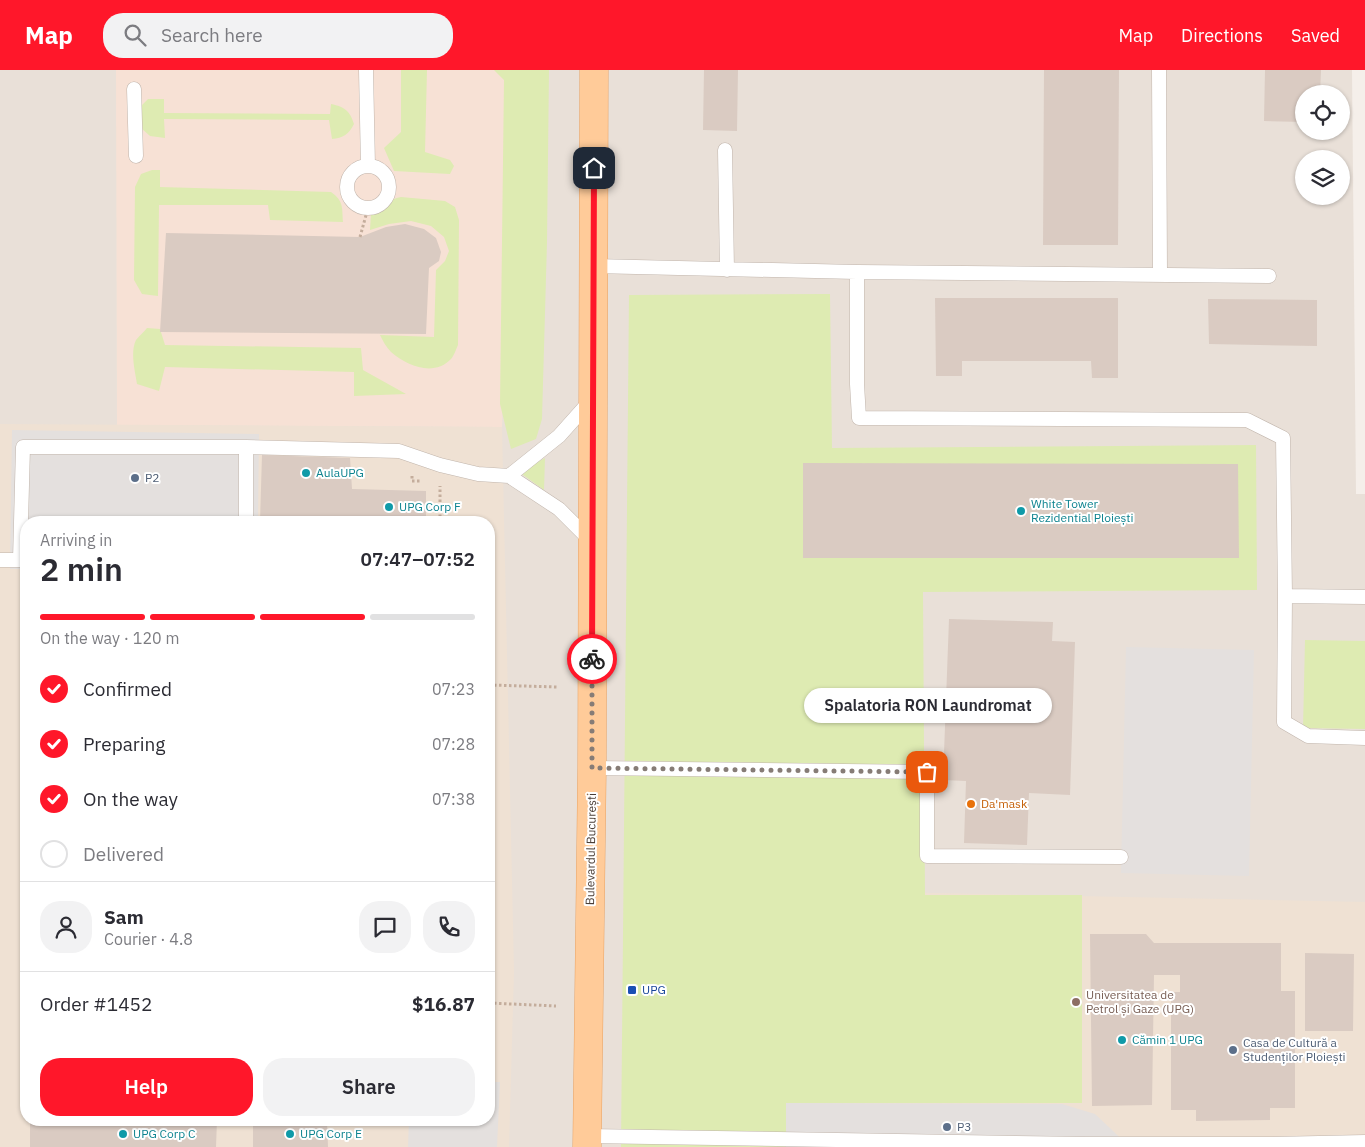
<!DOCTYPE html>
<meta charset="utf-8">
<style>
body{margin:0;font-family:"IBM Plex Sans",sans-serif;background:#f2f2f3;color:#2b2b33;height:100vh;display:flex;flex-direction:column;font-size:19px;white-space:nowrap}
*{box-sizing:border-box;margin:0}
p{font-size:16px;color:#7c7c81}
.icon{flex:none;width:28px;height:28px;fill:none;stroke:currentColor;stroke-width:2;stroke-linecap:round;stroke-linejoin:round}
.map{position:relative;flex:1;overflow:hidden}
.details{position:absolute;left:20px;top:446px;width:475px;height:610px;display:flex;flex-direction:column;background:#fff;border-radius:20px;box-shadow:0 1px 4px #0004}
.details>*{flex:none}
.tools{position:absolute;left:1295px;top:15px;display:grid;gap:10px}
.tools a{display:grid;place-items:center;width:55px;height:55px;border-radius:50%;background:#fff;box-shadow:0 1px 4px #0004;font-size:25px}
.pin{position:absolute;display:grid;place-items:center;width:42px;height:42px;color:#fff;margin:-21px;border-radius:10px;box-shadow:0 2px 8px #0006}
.courier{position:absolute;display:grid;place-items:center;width:50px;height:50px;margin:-25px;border:4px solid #ff172a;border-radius:50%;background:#fff;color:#222;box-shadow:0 1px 6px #0007}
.bubble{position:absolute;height:35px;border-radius:18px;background:#fff;box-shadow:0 1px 4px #0004;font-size:16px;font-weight:600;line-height:35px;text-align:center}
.head em{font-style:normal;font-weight:600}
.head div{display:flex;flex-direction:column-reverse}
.head{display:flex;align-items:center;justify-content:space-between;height:85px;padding:0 20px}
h1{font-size:32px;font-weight:600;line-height:38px}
.bar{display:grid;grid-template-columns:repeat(4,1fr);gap:8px 5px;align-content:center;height:60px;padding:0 20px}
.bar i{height:6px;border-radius:4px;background:#e1e1e2}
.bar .active{background:#ff172a}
.bar p{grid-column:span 4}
.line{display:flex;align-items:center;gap:12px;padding:0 20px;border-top:1px solid #e1e1e2}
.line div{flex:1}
.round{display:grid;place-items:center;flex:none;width:52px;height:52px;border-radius:20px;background:#f2f2f3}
ol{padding:0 20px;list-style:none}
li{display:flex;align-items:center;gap:15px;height:55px}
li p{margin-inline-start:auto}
li .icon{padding:5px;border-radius:50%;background:#ff172a;color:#fff;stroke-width:4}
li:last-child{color:#7c7c81}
li i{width:28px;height:28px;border:2px solid #e1e1e2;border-radius:50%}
.primary-button{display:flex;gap:10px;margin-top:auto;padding:10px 20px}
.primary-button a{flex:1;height:58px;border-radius:20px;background:#ff172a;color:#fff;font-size:20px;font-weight:600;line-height:58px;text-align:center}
.primary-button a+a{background:#f2f2f3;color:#2b2b33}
header{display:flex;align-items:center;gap:30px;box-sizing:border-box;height:70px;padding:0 25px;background:#ff172a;color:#fff}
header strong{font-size:24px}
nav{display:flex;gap:28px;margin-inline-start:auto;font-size:18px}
.search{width:350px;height:45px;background:#f2f2f3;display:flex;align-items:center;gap:12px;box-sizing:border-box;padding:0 18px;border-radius:20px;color:#7c7c81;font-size:19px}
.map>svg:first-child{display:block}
.residential{fill:#e9e0d8;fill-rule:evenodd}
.commercial{fill:#f7e1d5}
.education{fill:#efe1d3;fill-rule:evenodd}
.green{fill:#deebb2}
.parking{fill:#e4e0de}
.building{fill:#dacbc2}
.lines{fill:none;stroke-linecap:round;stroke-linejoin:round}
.lane-casing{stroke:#c1b5ac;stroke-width:15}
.primary-casing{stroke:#e8a365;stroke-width:29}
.path{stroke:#c4ad9c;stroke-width:3;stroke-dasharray:2.5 2.5;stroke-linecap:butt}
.lane{stroke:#fff;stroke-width:14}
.primary{stroke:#ffcb99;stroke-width:28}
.done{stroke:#867c76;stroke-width:5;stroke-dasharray:0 9}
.route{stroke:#ff172a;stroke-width:6}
.culture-dot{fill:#0f9aa8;stroke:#fff;stroke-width:2}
.service-dot{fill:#5c6f8a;stroke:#fff;stroke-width:2}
.food-dot{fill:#e8710a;stroke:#fff;stroke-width:2}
.transit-dot{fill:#1a4fb4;stroke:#fff;stroke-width:2}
.education-dot{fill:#8d6e63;stroke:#fff;stroke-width:2}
.labels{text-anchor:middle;stroke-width:4;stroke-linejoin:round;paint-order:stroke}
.culture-label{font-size:12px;fill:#0d838f;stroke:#fff;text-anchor:start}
.service-label{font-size:12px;fill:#4e5e75;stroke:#fff;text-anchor:start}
.food-label{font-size:12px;fill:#c56008;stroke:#fff;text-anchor:start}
.street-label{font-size:12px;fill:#4a3e37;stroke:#fff}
.transit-label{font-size:12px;fill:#164399;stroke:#fff;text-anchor:start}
.education-label{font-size:12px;fill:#785e54;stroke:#fff;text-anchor:start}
</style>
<header>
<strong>Map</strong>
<div class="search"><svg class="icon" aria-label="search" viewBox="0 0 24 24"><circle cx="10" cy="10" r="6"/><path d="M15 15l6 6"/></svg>Search here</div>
<nav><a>Map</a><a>Directions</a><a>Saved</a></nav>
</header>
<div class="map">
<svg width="1365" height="1077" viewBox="0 0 1365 1077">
<rect width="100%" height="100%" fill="#f5efea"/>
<path class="residential" d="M0,0h1352l4,424h9v653h-1365zM1304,24h37v37h-37zM1304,89h37v37h-37zM26,452h463v598h-463z"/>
<path class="commercial" d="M116,0h398l-12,357 -385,-2z"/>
<path class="education" d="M0,354l502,3 12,544 -5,176h-509zM26,452h463v598h-463z
M789,820l576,12v245h-579z"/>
<path class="green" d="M401,0h26l-2,82 25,8 4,6 -4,8 -56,-3 -10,-23 17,-16z
M494,0h55l-2,172 -5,177 -6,20 -25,10 -11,-45 4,-324z
M148,29h16v14l166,1 1,-10c14,3 19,7 23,20 -5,10 -11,14 -22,15l-3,-19 -165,-1 1,19 -15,-2 -9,-8 -3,-19z
M152,100h8v17l171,5c13,9 11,16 12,30l-73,-2 -2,-15h-109l-1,91 -16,-2 -8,-14 1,-93 6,-13z
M401,127l44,4 10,6 4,13 -1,125c-2,4 -4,11 -7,14 -17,18 -44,7 -60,-7 -5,-5 -8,-11 -11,-17l54,2 2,-67 9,-9 4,-10 -5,-14 -13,-11 -20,-5 -22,3 -19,6 1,-17c11,-6 18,-14 30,-16z
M830,224l2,154 424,-3 1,145 -334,2 2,303h157v208h-296v44h-165l8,-852z
M147,258l13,1 5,16 196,3 2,22 43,24 -52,2v-24l-189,-5 -6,24 -22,-7c-2,-13 -7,-32 -1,-44 3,-4 8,-8 11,-12z
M545,388l-1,32 -25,-18z
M1305,570l60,1v88l-62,-1z"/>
<path class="parking" d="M12,360l247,4 -1,88h-232v47h-16z
M1126,577l128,3 -5,226 -128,-3z
M489,1012h11l-3,65h-89l1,-27h80z
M786,1033l276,1 33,10 35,33h-344z"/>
<path class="building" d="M704,0h34l-1,61 -34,-1z
M1044,0h75l-1,175h-75z
M1265,0h56l-1,24h-16v28l-40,-1z
M405,154l19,5 12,9 5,14 -2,9 -10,7 -3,66 -266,-2 6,-99 194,4 26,-10z
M935,228h183v80h-26l-1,-17h-129v15h-26z
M1208,229l109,1v46l-108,-2z
M262,385l88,3 2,31 74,2v31h-166z
M803,393l435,1 1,94h-436z
M949,549l104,3 -1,19 23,1 -5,153 -41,-2 -2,52 -63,-2 2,-62 -23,-1z
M1090,864h56l8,9h127v48h14v117h-25v12l-74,1v-11h-25v-118h9v-17h-26l-2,130 -60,1z
M1305,883l49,1 -1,77h-48z
M30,1050h187l-1,27h-186z
M253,1050h74l1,27h-75z"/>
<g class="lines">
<g class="lane-casing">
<path id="lane" d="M366,0l2,96
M1159,0l1,205
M134,19l2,67
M725,80l2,120
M347 117a21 21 0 1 1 42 0a21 21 0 1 1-42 0Z
M593,196l264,6 412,4
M857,202v112l2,34 388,2 36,18 2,158 -1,126 24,14 57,2
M246,377v75
M509,406l50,-40 33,-37
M0,490h26
M20,490l3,-113h223l153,4 41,14 38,9 31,2 50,33 32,32
M1285,526l80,1
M592,698l335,4v84l194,1
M587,1066l498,8h188l92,-2"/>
</g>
<g class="primary-casing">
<path id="primary" d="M587,1077l5,-379 2,-698"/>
</g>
<path class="path" d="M360,167l8,-29
M412,406v5h8
M440,452v-36
M489,615l68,2
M489,933l67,3"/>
<use href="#lane" class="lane"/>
<use href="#primary" class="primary"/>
</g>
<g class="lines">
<path class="done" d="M592,589v109l335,4"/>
<path class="route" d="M592,589l2,-491"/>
</g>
<g class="culture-dot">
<circle cx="306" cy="403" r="5"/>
<circle cx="389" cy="437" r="5"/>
<circle cx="1021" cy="441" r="5"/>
<circle cx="1122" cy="970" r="5"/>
<circle cx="123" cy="1064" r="5"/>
<circle cx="290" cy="1064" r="5"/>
</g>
<g class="service-dot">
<circle cx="135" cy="408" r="5"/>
<circle cx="1233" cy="980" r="5"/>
<circle cx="947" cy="1057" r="5"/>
</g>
<circle class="food-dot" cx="971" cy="734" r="5"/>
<rect class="transit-dot" x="627" y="915" width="10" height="10" rx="2.5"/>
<circle class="education-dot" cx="1076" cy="932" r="5"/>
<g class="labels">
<g class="culture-label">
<text x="316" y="407">AulaUPG</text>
<text x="1031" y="438">White Tower<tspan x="1031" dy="14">Rezidential Ploiești</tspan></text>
<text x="399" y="441">UPG Corp F</text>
<text x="1132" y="974">Cămin 1 UPG</text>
<text x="133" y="1068">UPG Corp C</text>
<text x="300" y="1068">UPG Corp E</text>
</g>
<g class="service-label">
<text x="145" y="412">P2</text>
<text x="1243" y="977">Casa de Cultură a<tspan x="1243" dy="14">Studenților Ploiești</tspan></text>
<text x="957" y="1061">P3</text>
</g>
<g class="food-label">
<text x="981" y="738">Da'mask</text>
</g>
<g class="street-label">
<text transform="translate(591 779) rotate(-89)" y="4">Bulevardul București</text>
</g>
<g class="transit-label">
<text x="642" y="924">UPG</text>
</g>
<g class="education-label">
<text x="1086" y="929">Universitatea de<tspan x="1086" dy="14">Petrol și Gaze (UPG)</tspan></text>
</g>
</g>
</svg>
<div class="tools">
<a><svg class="icon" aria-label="locate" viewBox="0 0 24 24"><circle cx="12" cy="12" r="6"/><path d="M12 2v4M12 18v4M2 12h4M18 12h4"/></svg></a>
<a><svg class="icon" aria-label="layers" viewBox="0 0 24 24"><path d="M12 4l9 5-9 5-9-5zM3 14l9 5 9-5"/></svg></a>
</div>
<div class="pin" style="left:927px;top:702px;background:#ea580c"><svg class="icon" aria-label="bag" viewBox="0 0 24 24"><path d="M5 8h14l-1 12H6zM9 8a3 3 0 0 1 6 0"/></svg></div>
<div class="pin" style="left:594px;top:98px;background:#1f2937"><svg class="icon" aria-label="home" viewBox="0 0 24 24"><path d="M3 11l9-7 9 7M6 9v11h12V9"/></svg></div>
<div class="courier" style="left:592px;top:589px"><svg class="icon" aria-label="bike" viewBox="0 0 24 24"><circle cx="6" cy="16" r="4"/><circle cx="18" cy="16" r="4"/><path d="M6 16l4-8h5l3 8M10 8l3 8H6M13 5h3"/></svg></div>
<div class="bubble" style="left:804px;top:618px;width:248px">Spalatoria RON Laundromat</div>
<section class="details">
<div class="head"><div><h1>2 min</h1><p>Arriving in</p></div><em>07:47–07:52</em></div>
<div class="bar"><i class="active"></i><i class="active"></i><i class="active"></i><i></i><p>On the way · 120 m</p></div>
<ol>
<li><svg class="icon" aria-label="check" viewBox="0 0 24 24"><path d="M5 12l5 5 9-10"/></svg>Confirmed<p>07:23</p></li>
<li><svg class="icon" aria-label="check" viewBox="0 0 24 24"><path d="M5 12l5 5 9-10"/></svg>Preparing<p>07:28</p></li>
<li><svg class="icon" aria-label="check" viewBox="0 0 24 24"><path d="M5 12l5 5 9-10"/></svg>On the way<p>07:38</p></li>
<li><i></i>Delivered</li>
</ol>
<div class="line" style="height:90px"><a class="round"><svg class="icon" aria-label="person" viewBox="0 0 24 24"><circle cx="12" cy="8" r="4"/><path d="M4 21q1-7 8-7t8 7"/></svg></a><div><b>Sam</b><p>Courier · 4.8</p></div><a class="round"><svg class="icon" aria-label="chat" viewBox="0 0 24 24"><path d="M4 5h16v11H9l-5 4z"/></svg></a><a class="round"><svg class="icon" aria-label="phone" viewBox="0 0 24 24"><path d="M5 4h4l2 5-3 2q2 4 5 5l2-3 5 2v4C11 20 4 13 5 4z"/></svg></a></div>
<div class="line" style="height:65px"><div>Order #1452</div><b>$16.87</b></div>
<div class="primary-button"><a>Help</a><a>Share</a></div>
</section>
</div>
